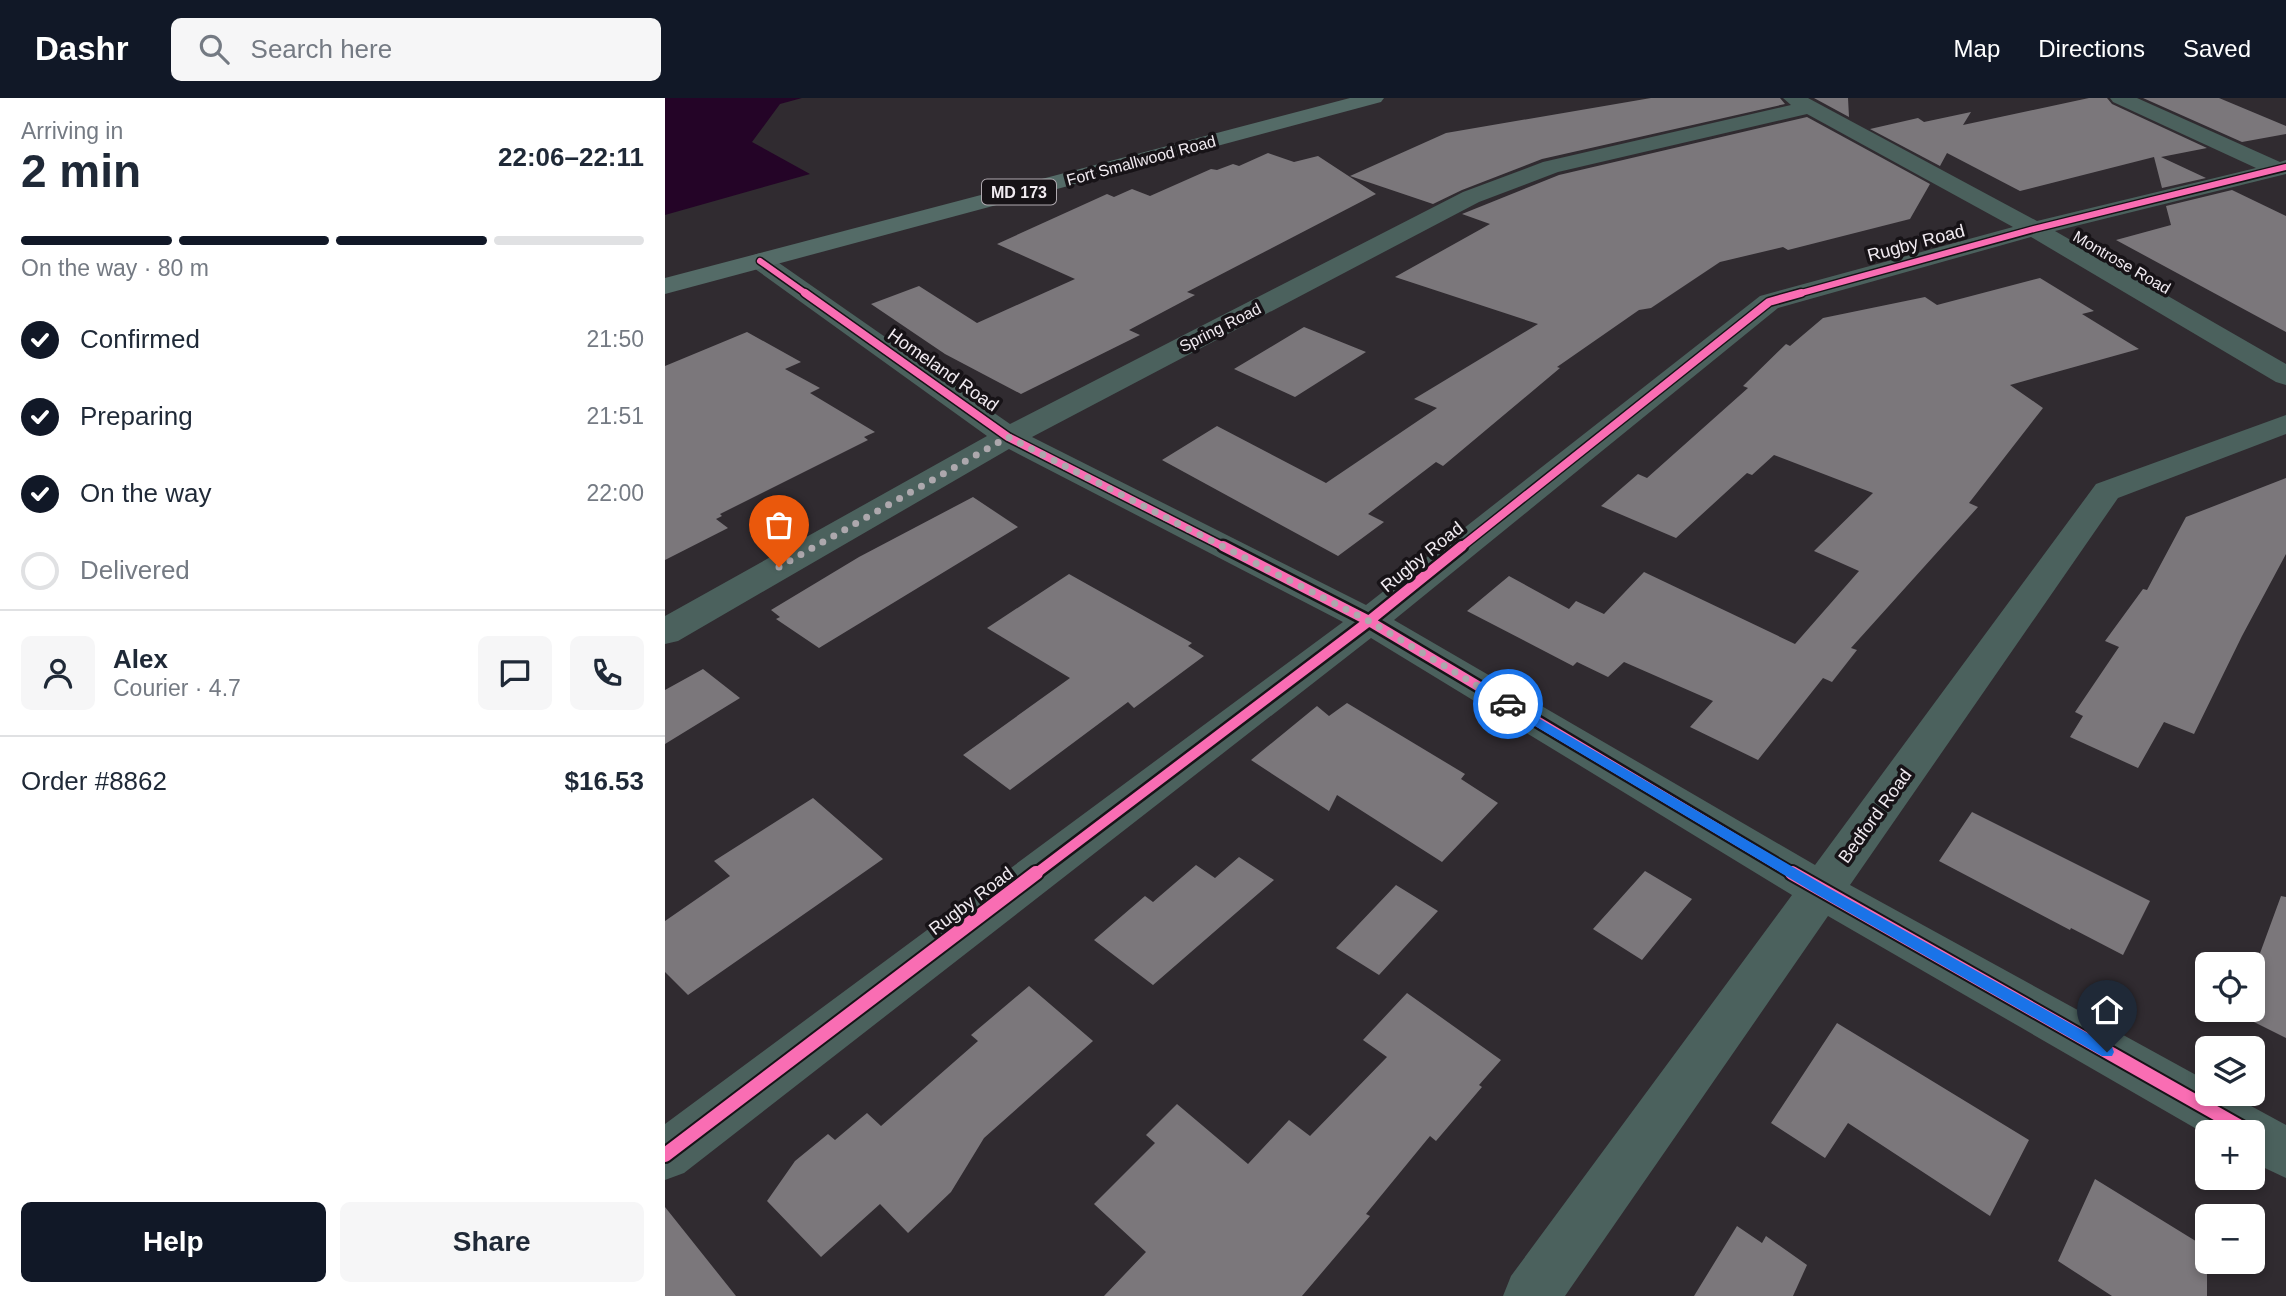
<!DOCTYPE html>
<meta charset="utf-8">
<style>
body{margin:0;font-family:Arial,sans-serif;background:#f6f6f7;color:#1f2937;height:100vh;display:flex;flex-direction:column;font-size:26px;white-space:nowrap}
*{box-sizing:border-box;margin:0}
p{font-size:23px;color:#747a83}
.icon{flex:none;width:38px;height:38px;fill:none;stroke:currentColor;stroke-width:2;stroke-linecap:round;stroke-linejoin:round}
.map{position:relative;flex:1;overflow:hidden}
.details{display:flex;flex-direction:column;background:#fff;width:665px}
.details>*{flex:none}
.controls{position:absolute;left:1530px;top:854px;display:grid;gap:14px}
.controls a{display:grid;place-items:center;width:70px;height:70px;border-radius:10px;background:#fff;box-shadow:0 4px 10px #0003;font-size:35px}
.pin{position:absolute;display:grid;place-items:center;width:60px;height:60px;color:#fff;margin:-72px -30px;border-radius:50% 50% 50% 0;rotate:-45deg;box-shadow:0 0 7px #0007}
.pin .icon{rotate:45deg}
.courier{position:absolute;display:grid;place-items:center;width:70px;height:70px;margin:-35px;border:5px solid #1a73e8;border-radius:50%;background:#fff;color:#222;box-shadow:0 2px 9px #0007}
.head em{font-style:normal;font-weight:700}
.head div{display:flex;flex-direction:column-reverse}
.head{display:flex;align-items:center;justify-content:space-between;height:119px;padding:0 21px}
h1{font-size:46px;font-weight:700;line-height:52px}
.bar{display:grid;grid-template-columns:repeat(4,1fr);gap:10px 7px;align-content:center;height:84px;padding:0 21px}
.bar i{height:9px;border-radius:5px;background:#e0e1e3}
.bar .active{background:#111827}
.bar p{grid-column:span 4}
.line{display:flex;align-items:center;gap:18px;padding:0 21px;border-top:2px solid #e0e1e3}
.line div{flex:1}
.round{display:grid;place-items:center;flex:none;width:74px;height:74px;border-radius:10px;background:#f6f6f7}
ol{padding:0 21px;list-style:none}
li{display:flex;align-items:center;gap:21px;height:77px}
li p{margin-inline-start:auto}
li .icon{padding:7px;border-radius:50%;background:#111827;color:#fff;stroke-width:4}
li:last-child{color:#747a83}
li i{width:38px;height:38px;border:4px solid #e0e1e3;border-radius:50%}
.action{display:flex;gap:14px;margin-top:auto;padding:14px 21px}
.action a{flex:1;height:80px;border-radius:10px;background:#111827;color:#fff;font-size:28px;font-weight:700;line-height:80px;text-align:center}
.action a+a{background:#f6f6f7;color:#1f2937}
header{display:flex;align-items:center;gap:42px;box-sizing:border-box;height:98px;padding:0 35px;background:#111827;color:#fff}
header strong{font-size:33px}
nav{display:flex;gap:38px;margin-inline-start:auto;font-size:24px}
.search{width:490px;height:63px;background:#f6f6f7;display:flex;align-items:center;gap:18px;box-sizing:border-box;padding:0 24px;border-radius:10px;color:#747a83;font-size:26px}
main{display:flex;flex:1;min-height:0}
.map>svg:first-child{display:block}
.water{fill:#240427}
.building{fill:#7b777b}
.lines{fill:none;stroke-linecap:round;stroke-linejoin:round}
.street{fill:#4b615d;fill-rule:evenodd}
.primary{fill:#546b67;fill-rule:evenodd}
.cycleway-far3-casing{stroke:#171317;stroke-width:9}
.cycleway-far2-casing{stroke:#171317;stroke-width:11}
.cycleway-far1-casing{stroke:#171317;stroke-width:15}
.cycleway-casing{stroke:#171317;stroke-width:18}
.cycleway-far3{stroke:#f96db3;stroke-width:6}
.cycleway-far2{stroke:#f96db3;stroke-width:8}
.cycleway-far1{stroke:#f96db3;stroke-width:10}
.cycleway{stroke:#f96db3;stroke-width:14}
.route{fill:#1a73e8}
.done{stroke:#ada8ad;stroke-width:7;stroke-dasharray:0 12.6}
.labels{text-anchor:middle;stroke-width:7;stroke-linejoin:round;paint-order:stroke}
.far-street-label{font-size:16px;fill:#f1ebf1;stroke:#171317}
.shield{fill:#171317;stroke:#b0aab0;stroke-width:2}
.shield-label{font-size:16px;font-weight:bold;fill:#f1ebf1}
.street-label{font-size:18px;fill:#f1ebf1;stroke:#171317}
</style>
<header>
<strong>Dashr</strong>
<div class="search"><svg class="icon" aria-label="search" viewBox="0 0 24 24"><circle cx="10" cy="10" r="6"/><path d="M15 15l6 6"/></svg>Search here</div>
<nav><a>Map</a><a>Directions</a><a>Saved</a></nav>
</header>
<main>
<section class="details">
<div class="head"><div><h1>2 min</h1><p>Arriving in</p></div><em>22:06–22:11</em></div>
<div class="bar"><i class="active"></i><i class="active"></i><i class="active"></i><i></i><p>On the way · 80 m</p></div>
<ol>
<li><svg class="icon" aria-label="check" viewBox="0 0 24 24"><path d="M5 12l5 5 9-10"/></svg>Confirmed<p>21:50</p></li>
<li><svg class="icon" aria-label="check" viewBox="0 0 24 24"><path d="M5 12l5 5 9-10"/></svg>Preparing<p>21:51</p></li>
<li><svg class="icon" aria-label="check" viewBox="0 0 24 24"><path d="M5 12l5 5 9-10"/></svg>On the way<p>22:00</p></li>
<li><i></i>Delivered</li>
</ol>
<div class="line" style="height:126px"><a class="round"><svg class="icon" aria-label="person" viewBox="0 0 24 24"><circle cx="12" cy="8" r="4"/><path d="M4 21q1-7 8-7t8 7"/></svg></a><div><b>Alex</b><p>Courier · 4.7</p></div><a class="round"><svg class="icon" aria-label="chat" viewBox="0 0 24 24"><path d="M4 5h16v11H9l-5 4z"/></svg></a><a class="round"><svg class="icon" aria-label="phone" viewBox="0 0 24 24"><path d="M5 4h4l2 5-3 2q2 4 5 5l2-3 5 2v4C11 20 4 13 5 4z"/></svg></a></div>
<div class="line" style="height:91px"><div>Order #8862</div><b>$16.53</b></div>
<div class="action"><a>Help</a><a>Share</a></div>
</section>
<div class="map">
<svg width="1621" height="1198" viewBox="0 0 1621 1198">
<rect width="100%" height="100%" fill="#302b30"/>
<path class="water" d="M0,0h137l-22,6 -28,38 58,32 -145,41z"/>
<path class="building" d="M986,0h129l5,6 -243,55 -80,31 -29,14 -83,-28 96,-43z
M1149,0h34l1,19z
M1424,0h18l5,6 95,44 -46,9 45,21 -44,10 -8,-31 -134,34 -73,-38 -7,13 -70,-37 48,-11 6,4 47,-10 -8,13z
M1478,0h76l67,28v8l-44,8z
M1142,19l123,67 -20,35 -122,31 -5,-3 -63,15 -69,46 -12,2 -82,57 3,1 -117,98 -7,-4 -68,52 16,8 -46,34 -176,-96 55,-34 109,57 111,-75 -23,-9 124,-75 -143,-47 95,-53 -28,-10 97,-39z
M603,55l26,9 24,-6 58,38 -189,98 8,3 -66,35 11,5 -119,59 -76,-40 -74,-50 48,-18 58,37 98,-44 -78,-35 110,-50 7,3 18,-8 18,7 61,-27 6,1 16,-6 6,2z
M1567,92l54,26v116l-170,-92 55,-15 -5,-19z
M1375,180l54,33 -12,3 57,35 -129,36 33,23 -74,95 9,4 -127,141 6,2 -25,32 -9,-4 -65,82 -68,-33 23,-26 -89,-39 -16,15 -31,-15 -4,4 -106,-55 42,-35 60,33 7,-8 28,13 40,-42 151,72 64,-73 -45,-20 59,-58 -99,-38 -22,20 -5,-2 -71,65 -75,-32 37,-32 9,4 101,-90 -5,-2 43,-42 4,2 33,-28 102,-21 12,8z
M639,229l62,25 -71,45 -61,-28z
M82,234l54,30 -16,7 35,19 -10,5 65,39 -11,5 4,3 -148,74 2,2 -6,3 12,9 -63,32v-194z
M1621,380v76l-44,82 -48,98 -30,-12 -26,46 -68,-31 13,-21 -8,-4 44,-65 -14,-6 38,-52 4,1 39,-73z
M308,399l45,30 -199,121 -43,-29 4,-2 -9,-7 88,-53z
M404,476l123,69 -4,3 16,10 -70,52 -6,-6 -118,88 -47,-35 107,-77 -83,-50z
M38,571l37,29 -75,46v-54z
M682,605l118,71 -4,5 37,24 -56,59 -105,-67 -8,16 -78,-51 66,-54 12,10z
M148,700l70,61 -195,136 -23,-23v-51l65,-45 -16,-15z
M1307,714l178,89 -27,54 -52,-27 -1,2 -131,-69z
M574,759l35,23 -121,105 -59,-45 51,-44 8,6 43,-37 19,13z
M980,773l47,28 -50,61 -49,-31z
M731,787l42,26 -59,64 -43,-27z
M1616,798l5,1v141l-48,-24 1,-4h13v-35z
M364,888l64,55 -109,97 -33,54 -43,41 -28,-29 -59,53 -54,-56 28,-40 33,-27 7,6 32,-27 14,13 97,-85 -7,-6z
M742,895l94,67 -22,25 3,2 -46,54 -6,-5 -64,78 4,2 -68,80h-198l42,-44 -52,-48 61,-61 -9,-8 31,-31 71,60 41,-44 21,16 77,-79 -24,-17z
M1172,925l192,117 -39,76 -142,-93 -23,35 -54,-35z
M1430,1081l112,69v48h-95l-54,-35z
M0,1109l71,89h-71z
M1072,1128l25,17 4,-7 41,29 -14,31h-99z"/>
<g class="lines">
<path class="street" d="M1118,0h25l229,123 219,-53 -143,-66 -3,-4h27l143,64 6,-2v14l-231,57 231,133v21l-10,-3 -245,-145 -253,71 -384,312 421,245 281,-381 190,-69v19l-168,64 -268,387 357,196v13h22l57,31v53l-34,-16v-30h-45v3l-379,-219 -263,380h-62l8,-20 281,-381 -421,-257 -687,535 -19,7v-56l678,-502 -334,-173 -331,192 -13,3v-28l322,-180 -236,-170 -4,-5 4,-5 9,-3 9,3 241,168 453,-232 80,-30 248,-57zM1142,16l206,113 -253,69 -394,309 -334,-168 447,-235 79,-30z"/>
<path class="primary" d="M685,0h34l-3,4 -716,192v-16z"/>
<g class="cycleway-far3-casing">
<path id="cycleway-far3" d="M95,163l48,34
M1129,197l240,-66 252,-62"/>
</g>
<g class="cycleway-far2-casing">
<path id="cycleway-far2" d="M140,195l203,144 218,111
M795,450l309,-246 32,-9"/>
</g>
<g class="cycleway-far1-casing">
<path id="cycleway-far1" d="M558,448l146,75 426,254
M369,777l335,-254 93,-75"/>
</g>
<g class="cycleway-casing">
<path id="cycleway" d="M1127,775l457,259
M0,1057l371,-282"/>
</g>
<use href="#cycleway-far3" class="cycleway-far3"/>
<use href="#cycleway-far2" class="cycleway-far2"/>
<use href="#cycleway-far1" class="cycleway-far1"/>
<use href="#cycleway" class="cycleway"/>
</g>
<path class="route" d="M843,602l319,187 285,160 2,5 -2,4h-10l-284,-161 -315,-188 -1,-3z"/>
<g class="lines">
<path class="done" d="M114,469l229,-130 361,184 139,83"/>
</g>
<g class="labels">
<g class="far-street-label">
<text transform="translate(476 62) rotate(-15)" y="6">Fort Smallwood Road</text>
<text transform="translate(1457 164) rotate(30)" y="6">Montrose Road</text>
<text transform="translate(555 229) rotate(-27)" y="6">Spring Road</text>
</g>
<rect class="shield" x="317" y="81.5" width="74" height="25" rx="5"/>
<g class="shield-label">
<text x="354" y="100">MD 173</text>
</g>
<g class="street-label">
<text transform="translate(1251 145) rotate(-15)" y="6">Rugby Road</text>
<text transform="translate(278 272) rotate(35)" y="6">Homeland Road</text>
<text transform="translate(757 459) rotate(-39)" y="6">Rugby Road</text>
<text transform="translate(1210 718) rotate(-54)" y="6">Bedford Road</text>
<text transform="translate(306 803) rotate(-37)" y="6">Rugby Road</text>
</g>
</g>
</svg>
<div class="controls">
<a><svg class="icon" aria-label="locate" viewBox="0 0 24 24"><circle cx="12" cy="12" r="6"/><path d="M12 2v4M12 18v4M2 12h4M18 12h4"/></svg></a>
<a><svg class="icon" aria-label="layers" viewBox="0 0 24 24"><path d="M12 4l9 5-9 5-9-5zM3 14l9 5 9-5"/></svg></a>
<a>+</a>
<a>−</a>
</div>
<div class="pin" style="left:114px;top:469px;background:#ea580c"><svg class="icon" aria-label="bag" viewBox="0 0 24 24"><path d="M5 8h14l-1 12H6zM9 8a3 3 0 0 1 6 0"/></svg></div>
<div class="pin" style="left:1442px;top:954px;background:#1f2937"><svg class="icon" aria-label="home" viewBox="0 0 24 24"><path d="M3 11l9-7 9 7M6 9v11h12V9"/></svg></div>
<div class="courier" style="left:843px;top:606px"><svg class="icon" aria-label="car" viewBox="0 0 24 24"><path d="M5 17H2v-5l4-1 3-4h7l3 4 3 1v5h-3M9 17h6M6 11h13"/><circle cx="7" cy="17" r="2"/><circle cx="17" cy="17" r="2"/></svg></div>
</div>
</main>
